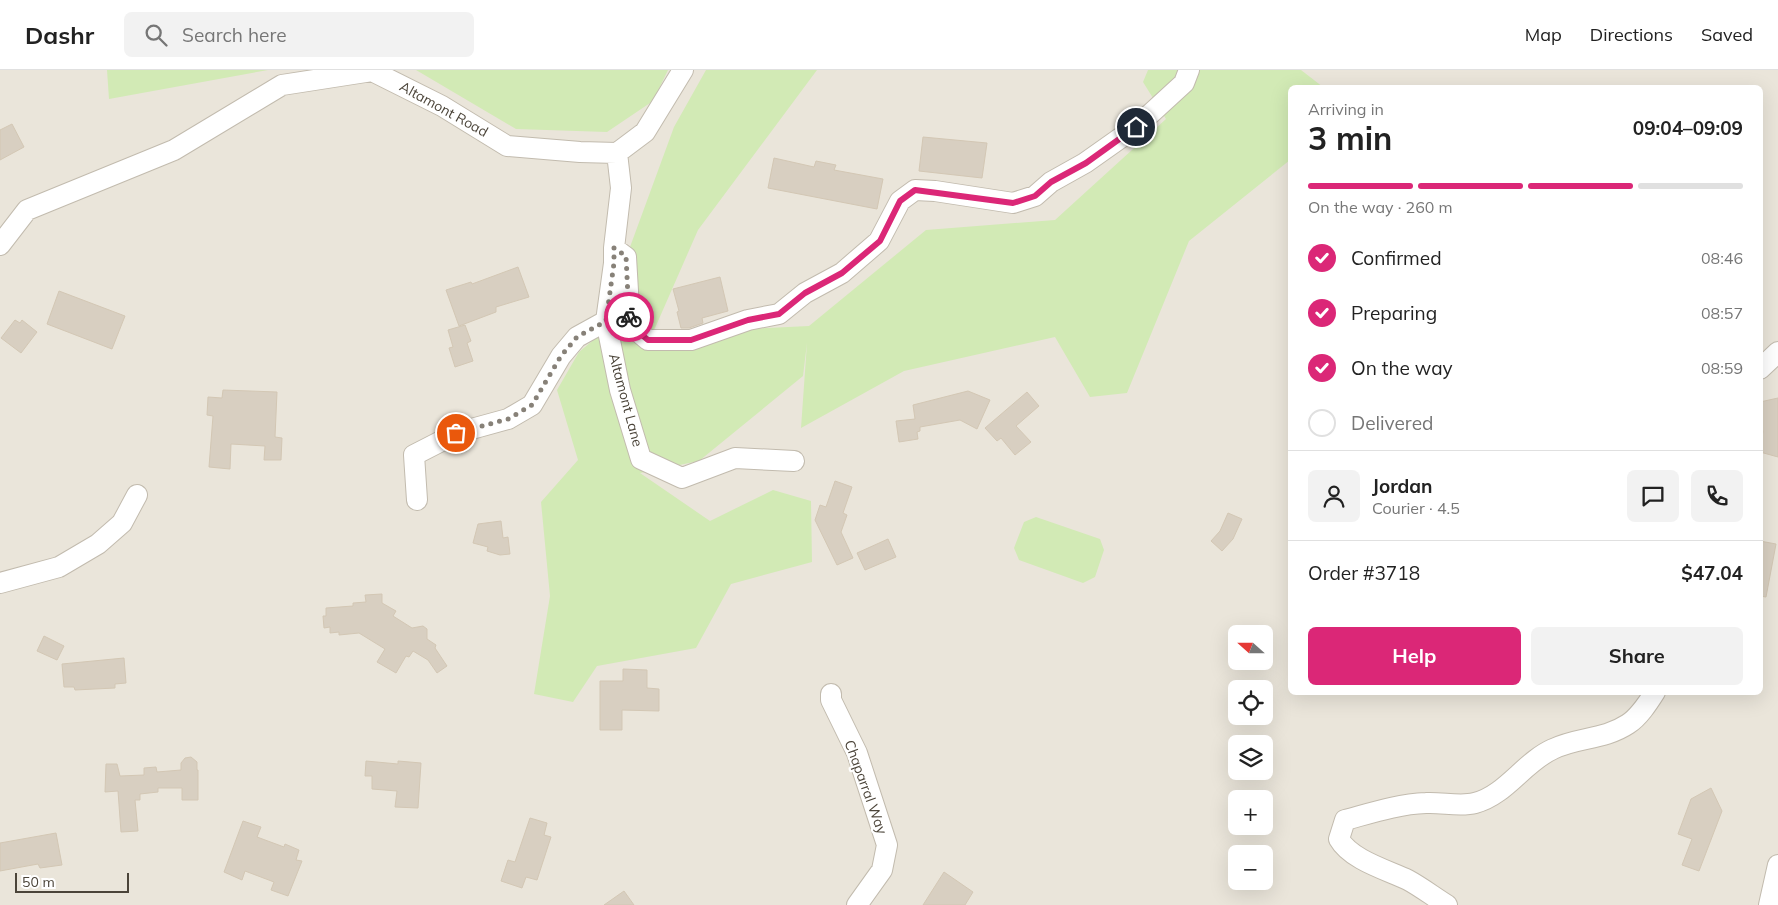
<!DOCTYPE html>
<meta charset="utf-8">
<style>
body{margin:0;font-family:Mulish,sans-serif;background:#f2f2f2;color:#222;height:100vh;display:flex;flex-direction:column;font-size:19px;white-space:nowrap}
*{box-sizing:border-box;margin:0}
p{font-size:16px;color:#767676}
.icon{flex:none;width:28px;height:28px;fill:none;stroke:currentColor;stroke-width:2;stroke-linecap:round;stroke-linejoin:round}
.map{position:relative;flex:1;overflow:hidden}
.side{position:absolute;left:1288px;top:15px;width:475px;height:610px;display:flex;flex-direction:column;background:#fff;border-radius:8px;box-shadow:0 5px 20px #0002}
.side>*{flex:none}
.needle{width:32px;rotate:291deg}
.controls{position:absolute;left:1228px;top:555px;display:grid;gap:10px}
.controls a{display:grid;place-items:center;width:45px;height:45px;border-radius:8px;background:#fff;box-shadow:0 5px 20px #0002;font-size:25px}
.scale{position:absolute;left:15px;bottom:12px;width:114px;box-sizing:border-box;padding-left:5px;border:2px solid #4b4439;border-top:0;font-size:14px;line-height:18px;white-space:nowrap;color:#4b4439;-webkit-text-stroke:4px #fff;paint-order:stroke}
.pin{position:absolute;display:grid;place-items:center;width:42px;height:42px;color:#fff;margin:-21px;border:2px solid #fff;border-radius:50%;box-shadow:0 1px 5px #0007}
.courier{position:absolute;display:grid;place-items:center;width:50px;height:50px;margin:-25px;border:4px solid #db2777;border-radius:50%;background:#fff;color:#222;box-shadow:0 1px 6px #0007}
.headline em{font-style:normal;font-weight:700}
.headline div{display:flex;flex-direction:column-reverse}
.headline{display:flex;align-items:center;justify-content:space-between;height:85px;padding:0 20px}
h1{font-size:32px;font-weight:700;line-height:38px}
.bar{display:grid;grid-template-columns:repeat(4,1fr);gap:8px 5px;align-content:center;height:60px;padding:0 20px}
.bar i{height:6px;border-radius:4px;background:#e0e0e0}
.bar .selected{background:#db2777}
.bar p{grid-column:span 4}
.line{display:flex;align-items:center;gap:12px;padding:0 20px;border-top:1px solid #e0e0e0}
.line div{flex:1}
.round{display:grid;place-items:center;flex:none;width:52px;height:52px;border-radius:8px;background:#f2f2f2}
ol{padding:0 20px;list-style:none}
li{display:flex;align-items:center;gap:15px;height:55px}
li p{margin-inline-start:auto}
li .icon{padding:5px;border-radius:50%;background:#db2777;color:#fff;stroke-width:4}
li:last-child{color:#767676}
li i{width:28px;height:28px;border:2px solid #e0e0e0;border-radius:50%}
.cta{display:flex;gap:10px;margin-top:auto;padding:10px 20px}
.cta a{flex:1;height:58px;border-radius:8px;background:#db2777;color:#fff;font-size:20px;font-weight:700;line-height:58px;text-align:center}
.cta a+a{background:#f2f2f2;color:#222}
header{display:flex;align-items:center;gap:30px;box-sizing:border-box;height:70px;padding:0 25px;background:#fff;border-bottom:1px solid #e0e0e0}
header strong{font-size:24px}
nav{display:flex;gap:28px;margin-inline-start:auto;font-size:18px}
.search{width:350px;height:45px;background:#f2f2f2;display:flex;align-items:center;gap:12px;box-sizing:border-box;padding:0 18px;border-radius:8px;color:#767676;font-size:19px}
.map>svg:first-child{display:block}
.residential{fill:#eae5da;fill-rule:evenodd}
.green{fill:#d2eab5}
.building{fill:#d8cfc1;stroke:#d3c7b4}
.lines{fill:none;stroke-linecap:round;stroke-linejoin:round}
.minor-casing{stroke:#c2bbae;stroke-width:22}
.minor{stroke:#fff;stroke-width:20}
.done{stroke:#878178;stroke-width:5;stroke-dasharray:0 9}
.route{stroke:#db2777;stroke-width:6}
.labels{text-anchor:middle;stroke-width:4.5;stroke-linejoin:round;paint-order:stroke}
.street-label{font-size:14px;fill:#4b4439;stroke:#fff}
</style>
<header>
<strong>Dashr</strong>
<div class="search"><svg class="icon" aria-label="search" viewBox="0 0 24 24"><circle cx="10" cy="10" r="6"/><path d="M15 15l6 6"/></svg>Search here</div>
<nav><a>Map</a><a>Directions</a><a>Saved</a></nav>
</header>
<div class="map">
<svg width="1778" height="835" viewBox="0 0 1778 835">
<rect width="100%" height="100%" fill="#f6f3ec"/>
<path class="residential" d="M0,0h1778v835h-1778zM1290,18h470v604h-470zM1236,564h28v27h-28zM1236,619h28v27h-28zM1236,674h28v27h-28zM1236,729h28v27h-28zM1236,784h28v27h-28z"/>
<path class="green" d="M107,0h161l-159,29z
M416,0h252l-15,31 -46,31 -91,-3z
M706,0h111l-119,160 -50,114 101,-15 60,-3 117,-96 129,-10 111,-101 -23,-37 5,-12h153l22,17 -33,1v72l-101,81 -62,152 -37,4 -35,-60 -151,34 -103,57 6,-85 -4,33 -104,85 -59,12 70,48 63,-31 38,11 1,61 -81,22 -35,64 -99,18 -24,36 -39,-8 16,-98 -9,-94 37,-42 -21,-70 22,-38 18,-15 77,-210z
M1036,447l64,22 4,11 -9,27 -12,6 -64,-23 -5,-12 10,-26z"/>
<path class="building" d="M12,54l12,23 -24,13v-30z
M923,67l64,6 -5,35 -63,-7z
M774,88l40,9 2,-6 20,4 -2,5 49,9 -6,30 -109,-21z
M518,197l11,30 -33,10v5l-37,14 -13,-36 25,-8 1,2z
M720,207l8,34 -26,7 1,5 -14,5h-8l-4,-16 2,-1 -6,-22z
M59,221l66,25 -13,33 -65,-25z
M15,250l5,3 2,-3 15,12 -16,21 -20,-15z
M465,255l6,16 -4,2 6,18 -18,6 -6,-19 4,-1 -5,-17z
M223,320l54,2 -2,45 7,1 -1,22h-17l1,-14 -34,-2 -1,25 -21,-2 4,-51 -6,-1 1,-18 14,1z
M968,321l22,9 -13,29 -17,-9 -40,7v4l-3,1 1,7 -19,3 -3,-21 19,-2 -2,-14z
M1027,322l12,14 -23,20 15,16 -16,13 -14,-17 -4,3 -12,-13z
M1778,328v59l-18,-5v-8l3,-12 -3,-15v-15z
M835,411l17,6 -9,26 4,2 -6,17 12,26 -16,7 -22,-45 5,-15 6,2z
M1228,443l14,6 -9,20 -11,12 -11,-10 9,-10z
M501,451l2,17 5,-1 2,17 -10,1 -13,-4 1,-4 -15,-4 5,-19z
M888,469l8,18 -31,13 -8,-17z
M1760,471l16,3 -10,53 -6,-1z
M382,524v9l14,8 -3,5 19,12 11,-2 4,3v10l9,6 -1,3 12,18 -10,7 -9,-13 -15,-9 -4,6 -3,-1 -10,17 -19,-11 8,-13 -26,-16 -20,2v-3l-9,1v-6l-6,1 -1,-12h3v-8l27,-2v-3l13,-1 -1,-7z
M44,566l20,10 -7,14 -20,-9z
M124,588l2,25 -11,1v4l-40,2 -1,-3h-10l-2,-23z
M623,599l24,1v18l12,1v22l-37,-1v20h-22v-49h23z
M191,687l6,5v8h1v30h-16v-12h-24v4l-18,2v6h-5l3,31 -17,1 -3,-41 -13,1 1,-28h11l3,12 24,-1v-7l12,-1 1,5 24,-2v-7l4,-5z
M366,691l32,3v-3l23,2 -3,45 -23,-1 2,-16 -25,-2v-13h-7z
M1711,718l11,23 -23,60 -17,-6 10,-26 -14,-5 13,-35z
M530,748l17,5 -3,12 7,2 -14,43 -11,-3 -4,11 -21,-7 7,-21 7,2z
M243,751l18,6 -4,10 27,10 1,-3 14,6 -3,10 6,1 -14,35 -17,-6 3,-8 -29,-11 -3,9 -18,-8z
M56,763l6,32 -22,3 -2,-4 -38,7v-28z
M944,802l29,20 -8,13h-42z
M624,821l10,14h-30z"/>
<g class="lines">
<g class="minor-casing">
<path id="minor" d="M617,83l4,35 -7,60v15l-8,58 14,69 21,69 41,19 53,-20 59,3
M0,175l27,-35 147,-60 108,-65 90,-14 70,35 65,40 73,6 37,1 28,-21 38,-62
M614,178l12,9 4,68 18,15h43l57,-20 31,-6 26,-21 37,-20 37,-32 21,-40 15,-11 20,1 78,12 22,-7 16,-14 34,-19 51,-36 48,-44 5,-13
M1760,299l18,-17
M417,430l-3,-45 43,-22 51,-14 24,-14 29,-49 16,-19 29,-16
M0,513l59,-16 39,-23 24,-21 15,-28
M831,624v6l26,53 30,92 -5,25 -25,35
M1447,835c-13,-8 -26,-18 -39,-25 -21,-10 -57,-20 -69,-41l6,-19c26,-7 53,-16 81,-17 16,-1 34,4 49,0 31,-8 49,-41 78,-54 24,-12 51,-9 75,-25 11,-7 20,-21 27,-32
M1769,835l9,-40"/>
</g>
<use href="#minor" class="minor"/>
</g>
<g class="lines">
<path class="done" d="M456,363l52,-14 24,-14 29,-49 16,-19 29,-16 8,-58v-15l12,8 3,61"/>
<path class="route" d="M629,247l1,8 18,15h43l57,-20 31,-6 26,-21 37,-20 38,-32 20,-40 15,-11 98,13 22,-7 16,-14 35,-19 50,-36"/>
</g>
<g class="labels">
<g class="street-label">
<text transform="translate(444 39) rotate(29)" y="5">Altamont Road</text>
<text transform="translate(626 330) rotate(75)" y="5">Altamont Lane</text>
<text transform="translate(866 717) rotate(70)" y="5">Chaparral Way</text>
</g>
</g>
</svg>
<div class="controls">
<a><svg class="needle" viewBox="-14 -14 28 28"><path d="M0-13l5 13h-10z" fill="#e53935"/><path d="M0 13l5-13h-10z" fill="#767676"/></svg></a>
<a><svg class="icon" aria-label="locate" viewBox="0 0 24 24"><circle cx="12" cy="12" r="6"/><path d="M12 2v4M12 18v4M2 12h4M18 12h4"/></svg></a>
<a><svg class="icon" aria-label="layers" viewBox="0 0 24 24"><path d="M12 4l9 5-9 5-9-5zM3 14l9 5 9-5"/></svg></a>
<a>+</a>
<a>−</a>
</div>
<div class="scale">50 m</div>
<div class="pin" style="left:456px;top:363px;background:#ea580c"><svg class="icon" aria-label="bag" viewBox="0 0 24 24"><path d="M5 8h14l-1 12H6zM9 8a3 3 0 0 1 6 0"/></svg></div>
<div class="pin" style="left:1136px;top:57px;background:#1f2937"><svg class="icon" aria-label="home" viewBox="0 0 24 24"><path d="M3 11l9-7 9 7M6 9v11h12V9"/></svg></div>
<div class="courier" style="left:629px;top:247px"><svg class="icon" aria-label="bike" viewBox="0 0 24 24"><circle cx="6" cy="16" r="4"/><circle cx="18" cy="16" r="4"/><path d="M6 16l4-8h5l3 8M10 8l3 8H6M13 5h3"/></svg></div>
<section class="side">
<div class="headline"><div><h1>3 min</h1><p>Arriving in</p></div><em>09:04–09:09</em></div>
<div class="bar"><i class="selected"></i><i class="selected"></i><i class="selected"></i><i></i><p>On the way · 260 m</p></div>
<ol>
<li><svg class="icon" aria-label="check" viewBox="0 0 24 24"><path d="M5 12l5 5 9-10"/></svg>Confirmed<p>08:46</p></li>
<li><svg class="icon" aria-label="check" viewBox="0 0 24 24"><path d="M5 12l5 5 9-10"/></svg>Preparing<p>08:57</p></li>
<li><svg class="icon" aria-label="check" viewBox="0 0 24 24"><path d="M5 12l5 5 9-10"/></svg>On the way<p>08:59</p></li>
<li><i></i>Delivered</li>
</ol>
<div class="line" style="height:90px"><a class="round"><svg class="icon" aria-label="person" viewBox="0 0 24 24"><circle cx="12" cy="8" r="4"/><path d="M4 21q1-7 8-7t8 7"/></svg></a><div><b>Jordan</b><p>Courier · 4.5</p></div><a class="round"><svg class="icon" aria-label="chat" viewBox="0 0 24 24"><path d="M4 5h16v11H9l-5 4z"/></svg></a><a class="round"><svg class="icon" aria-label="phone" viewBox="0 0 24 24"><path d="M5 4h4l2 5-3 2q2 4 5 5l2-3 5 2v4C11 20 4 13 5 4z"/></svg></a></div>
<div class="line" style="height:65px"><div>Order #3718</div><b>$47.04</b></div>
<div class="cta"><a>Help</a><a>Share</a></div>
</section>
</div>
